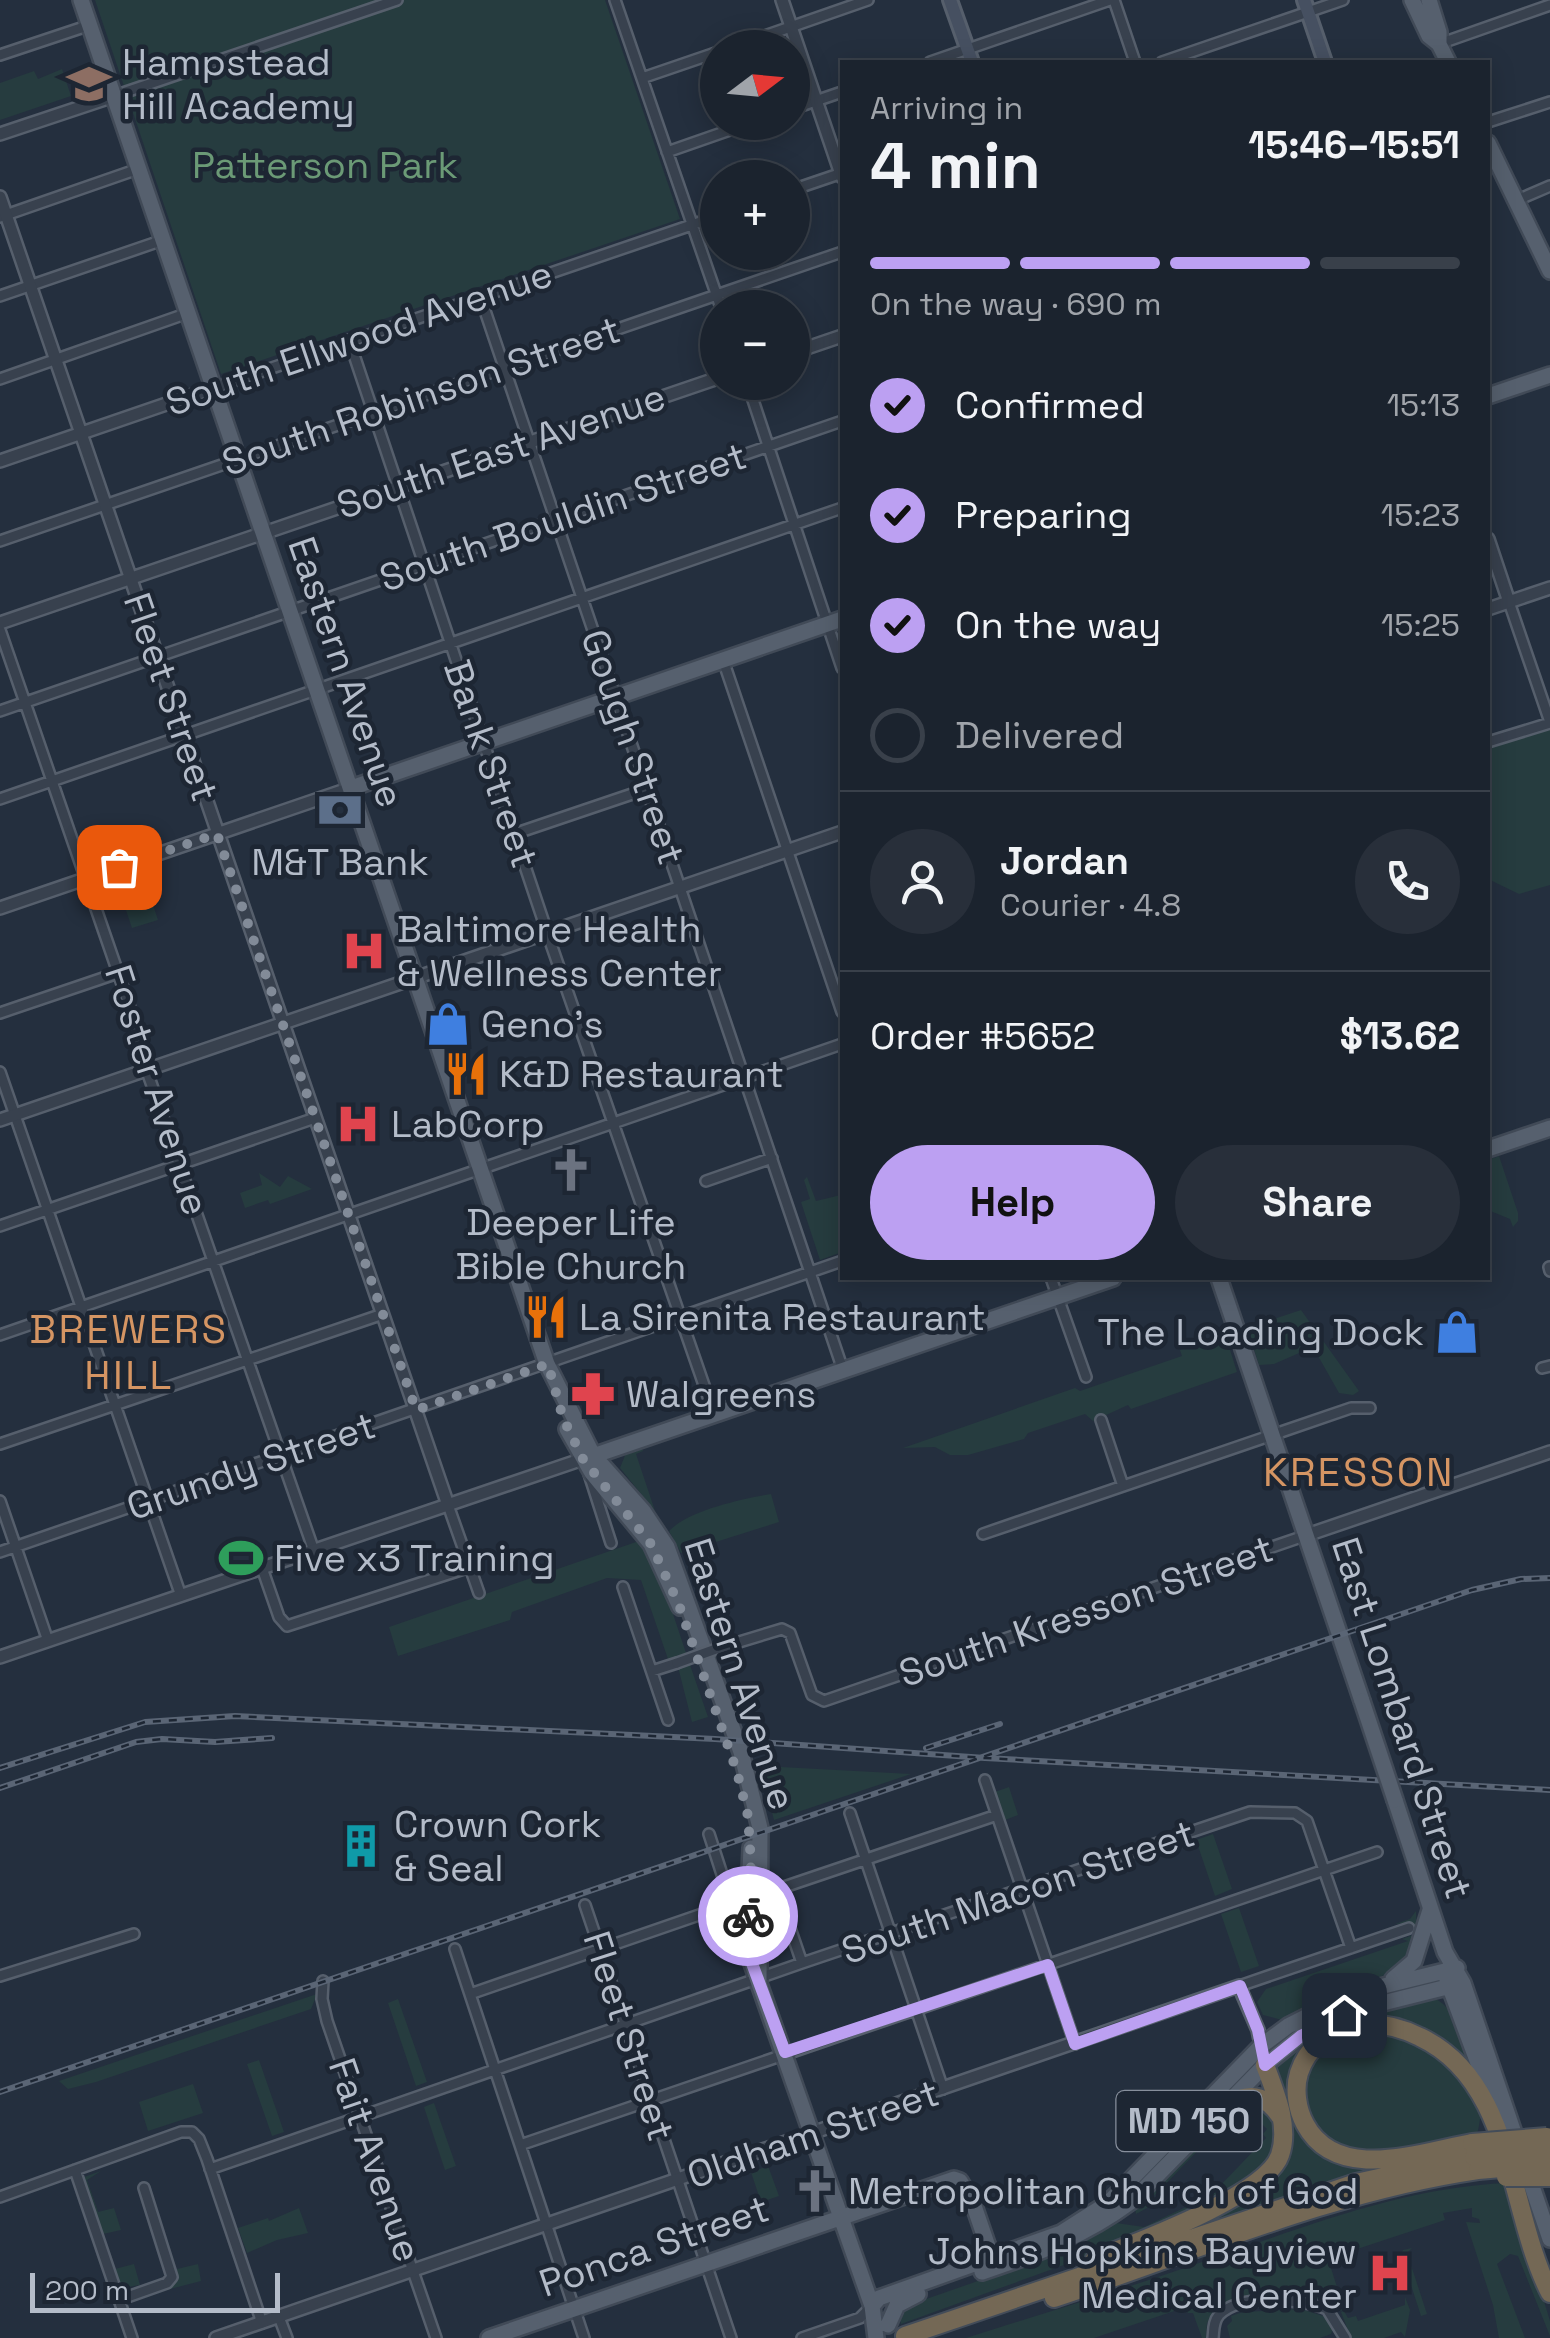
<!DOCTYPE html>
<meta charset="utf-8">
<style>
body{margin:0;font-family:"Space Grotesk",sans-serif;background:#282f3a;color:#f1f3f6;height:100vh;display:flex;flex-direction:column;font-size:38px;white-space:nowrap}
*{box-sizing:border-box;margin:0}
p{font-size:32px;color:#a0a4aa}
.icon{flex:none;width:55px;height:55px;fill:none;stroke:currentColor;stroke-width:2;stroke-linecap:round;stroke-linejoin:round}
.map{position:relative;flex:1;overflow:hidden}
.side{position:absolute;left:840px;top:60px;width:650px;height:1220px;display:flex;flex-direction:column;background:#1b232e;border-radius:0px;box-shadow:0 5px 25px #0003,0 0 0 2px #39404a}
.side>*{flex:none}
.needle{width:65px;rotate:74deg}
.fabs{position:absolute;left:700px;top:30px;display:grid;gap:20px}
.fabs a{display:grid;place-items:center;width:110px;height:110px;border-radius:50%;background:#1b232e;box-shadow:0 5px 25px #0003,0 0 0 2px #39404a;font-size:50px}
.scale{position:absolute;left:30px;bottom:25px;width:250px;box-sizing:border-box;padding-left:10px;border:5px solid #b4bcc9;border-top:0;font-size:28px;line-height:35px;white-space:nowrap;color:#b4bcc9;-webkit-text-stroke:8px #1d2633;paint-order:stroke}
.pin{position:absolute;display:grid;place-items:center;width:85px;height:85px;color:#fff;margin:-42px;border-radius:20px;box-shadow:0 5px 15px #0006}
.courier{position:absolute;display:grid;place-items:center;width:100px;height:100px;margin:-50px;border:8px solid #bca0f2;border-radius:50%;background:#fff;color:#222;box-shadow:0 2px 12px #0007}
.overview em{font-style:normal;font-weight:600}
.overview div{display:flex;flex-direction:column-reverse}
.overview{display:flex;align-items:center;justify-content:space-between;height:170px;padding:0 30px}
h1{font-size:65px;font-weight:600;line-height:75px}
.bar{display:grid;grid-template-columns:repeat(4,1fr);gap:15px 10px;align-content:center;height:120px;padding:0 30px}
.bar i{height:12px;border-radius:8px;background:#39404a}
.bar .active{background:#bca0f2}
.bar p{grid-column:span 4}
.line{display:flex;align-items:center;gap:25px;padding:0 30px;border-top:2px solid #39404a}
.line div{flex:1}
.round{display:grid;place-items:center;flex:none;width:105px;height:105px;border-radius:52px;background:#282f3a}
ol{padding:0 30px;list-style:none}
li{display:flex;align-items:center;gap:30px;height:110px}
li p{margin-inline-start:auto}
li .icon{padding:10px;border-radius:50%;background:#bca0f2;color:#111;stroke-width:4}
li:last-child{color:#a0a4aa}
li i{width:55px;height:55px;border:5px solid #39404a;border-radius:50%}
.cta{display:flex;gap:20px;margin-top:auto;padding:20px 30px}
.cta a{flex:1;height:115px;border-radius:60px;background:#bca0f2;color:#111;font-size:40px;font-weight:600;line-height:115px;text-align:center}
.cta a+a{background:#282f3a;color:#f1f3f6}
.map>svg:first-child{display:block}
.green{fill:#263c3f}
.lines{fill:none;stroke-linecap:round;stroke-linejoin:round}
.minor-casing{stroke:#565f6c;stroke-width:14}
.tertiary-casing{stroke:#565f6c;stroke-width:16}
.secondary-casing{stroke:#565f6c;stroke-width:18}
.primary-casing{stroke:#414a57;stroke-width:20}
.motorway-casing{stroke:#434c59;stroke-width:22}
.minor{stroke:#38414e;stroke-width:9}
.tertiary{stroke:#38414e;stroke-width:11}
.secondary{stroke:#465061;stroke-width:12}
.primary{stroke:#56606e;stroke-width:15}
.motorway{stroke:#746855;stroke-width:18}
.rail-casing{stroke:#5a6575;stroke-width:6}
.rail{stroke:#1d2633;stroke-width:2.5;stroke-dasharray:8;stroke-linecap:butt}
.minor-bridge-casing{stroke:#565f6c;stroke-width:14;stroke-linecap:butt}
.primary-bridge-casing{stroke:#414a57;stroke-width:20;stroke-linecap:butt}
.motorway-bridge-casing{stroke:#434c59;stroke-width:22;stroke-linecap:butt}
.minor-bridge{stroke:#38414e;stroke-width:9}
.primary-bridge{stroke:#56606e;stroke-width:15}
.motorway-bridge{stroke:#746855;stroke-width:18}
.done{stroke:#828b98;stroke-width:10;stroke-dasharray:0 18}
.route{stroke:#bca0f2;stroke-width:12}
.labels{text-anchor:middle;stroke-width:9;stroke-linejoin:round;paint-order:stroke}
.shield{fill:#1d2633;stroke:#878f9c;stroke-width:2.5}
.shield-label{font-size:35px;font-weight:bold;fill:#b4bcc9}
.poi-label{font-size:38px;fill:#b4bcc9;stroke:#1d2633;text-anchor:start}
.park-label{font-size:38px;fill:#6b9a76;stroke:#1d2633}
.street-label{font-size:38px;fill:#b4bcc9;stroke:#1d2633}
.neighbourhood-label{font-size:40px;letter-spacing:2.5px;fill:#d59563;stroke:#1d2633}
</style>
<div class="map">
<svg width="1550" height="2338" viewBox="0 0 1550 2338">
<rect width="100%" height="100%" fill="#242f3e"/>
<path class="green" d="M95,0h510l75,219 -459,155z
M62,69l9,27 -71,24v-37l34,-12 4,8z
M1550,728v157l-31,9 -31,-15v-132z
M152,902l6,18 -26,8 -6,-18z
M1499,1156l19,57v8l-5,6 -3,-8 -22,-9v-50z
M259,1173l21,14 8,-11 24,13 -42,15 -2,-4 -23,8 -5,-15 22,-8z
M807,1177l9,24 25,-6 1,-8v65l-22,8 -19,-58 9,-3 -6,-19z
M1301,1310l58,81 -6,4 -14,-2 -26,-46 -39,17 -15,1 -12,-37z
M1225,1334l12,38 -106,37 -3,-4 -35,16 -8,-7 -57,19 -4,6 -56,16h-18l-15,-8 -32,1 172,-60 5,3 102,-35 -2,-6z
M642,1448l1,3 -7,3 19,57 -35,-43 6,-15z
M771,1494l8,28 -98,31 -12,-22c20,-21 73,-32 102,-37z
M639,1541l27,52 21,63 -18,6 -28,-82 -34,-2 -95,34 -2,8 -112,36 -9,-29z
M689,1662l19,55 -16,5 -14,-55z
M760,1766l151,8 -137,46z
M1009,1787l9,28 -13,5 -10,-28z
M1213,1834l19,55 -17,7 -19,-56z
M1239,1908l20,58 -18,6 -20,-58z
M1416,1911l1,28 -6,1 6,1c-16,38 -51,39 -86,52 -17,7 -32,19 -49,27l-19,-5 -6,-13 9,-13 142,-48 -6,-2 11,-4 -4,-12 -14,1 15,-5z
M317,1994l-6,15 -215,73 -28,7 -9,-8z
M1432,1998c25,6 31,50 41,72l-114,-54z
M398,1999l29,83 -11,4 -28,-83z
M1327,2028l-36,65 56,72 24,4 -206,68 113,-64 -1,-109 17,-16z
M1371,2031c41,7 100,34 109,81 1,7 -2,17 -3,24 -37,5 -111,28 -145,8 -13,-8 -22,-23 -25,-38 -10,-47 19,-70 64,-75z
M259,2060l25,72 -12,4 -25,-72z
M193,2084l10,29 -55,18 -9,-29z
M1249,2101l24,12 4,29 -11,25 -60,37 -120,53 -185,67 -1,-9 9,-10 158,-55 49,-27 28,4 42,-20 24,-19 5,3 51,-53 -3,-4 4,-5 -17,-17z
M1248,2102v9l-5,2 -6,-3 -89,92 -1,6 -11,6 -1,-7 99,-100z
M434,2103l22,63 -11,4 -21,-63z
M768,2166l11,30 -18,6 -10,-30z
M101,2171l-14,9 11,32 16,-4 7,22 -18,4 -19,-57z
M1508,2183l42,138v15l-32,-80 -8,-2 -13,10 28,74h-26l-6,-33 -27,-83 14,1 -1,-4 -7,-2v-9l-29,5 2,7 -109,36 1,6 -7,3 14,44 -3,2 -16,-10 -58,-5 -48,13 -12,14 -1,15h-4l-9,-25h-5l-2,-6 -92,31h-128c78,-25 156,-48 233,-75 101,-34 202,-76 309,-80z
M299,2208l9,25 -31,7 -30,13 -9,-25 30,-10 1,3z
M1412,2248l-5,5 20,61 -6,2 -20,-62 2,-4z
M134,2264l6,21 -19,3 -6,-19z
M198,2264l3,17 -31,8 7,-20z
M1405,2297l5,13 -5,27 -4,-5 -17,6h-33l-10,-26 3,-1 4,7 8,-2 2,5 47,-16z
M1301,2309l22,7 10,13 -2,5 -11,4h-90l-3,-12 5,-5 -1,-5 12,-4z"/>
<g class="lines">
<g class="minor-casing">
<path id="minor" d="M615,0l106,308
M1114,0l21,62
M1439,44l111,-39
M730,48l138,-48
M0,55l90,-30
M930,62l180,-62
M1162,62l181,-62
M642,78l76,-26
M114,96l283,-96
M792,109l50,-17
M1488,122l62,-20
M667,152l86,-30
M792,190l50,-17
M1515,201l35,-15
M0,217l138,-48
M0,296l163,-56
M480,296l363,1074
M349,340l202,604 163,470
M0,379l188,-66
M747,382l95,286
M213,388l505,-172
M0,541l842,-289
M1509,602l41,120
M0,630l135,392 6,32 173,497
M723,660l119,352
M0,711l842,-290
M1488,742l62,-19
M0,799l842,-291
M514,834l133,-45
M0,1013l118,-40
M0,1072l181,524
M706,1181l66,-23
M0,1226l315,-108
M1549,1267l1,4
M1051,1278l35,99
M0,1335l842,-291
M1542,1368l8,-2
M1101,1420l22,66
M0,1444l383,-130
M589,1474l22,69
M0,1501l48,140
M448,1505l31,88
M983,1534l368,-126h19
M0,1552l842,-291
M262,1568l17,49 8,9 183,-59
M623,1587l45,133
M716,1649l66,-20 8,4 22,62 12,6 483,-166
M652,1671l25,-8
M985,1780l90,264
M850,1813l93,276
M709,1834l20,62 -1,9 19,46
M585,1905l146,433
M455,1949l129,389
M802,1963l-24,-70 3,-5 216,-73
M0,1976l134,-42
M323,1981l-1,18 5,22 109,317
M1239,1986l170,-58
M470,1994l258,-89
M520,2145l857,-293
M210,2169l592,-206 448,-151 45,1 12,8 44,127
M75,2170l57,168
M0,2197l181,-65h11l7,7 8,20 55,164
M119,2300l48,-17 5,-6 -28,-89
M279,2317l8,21
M802,2338l58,-20 11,-11
M1213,2338c1,-8 0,-16 6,-23 21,-22 84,-16 108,-6l18,29"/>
</g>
<g class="tertiary-casing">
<path id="tertiary" d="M782,0l60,177
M0,134l114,-38
M0,197l448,1308
M792,353l50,-17
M0,461l213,-73
M1488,539l21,63
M1488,609l62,-21
M0,623l718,-245
M0,908l351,-120
M0,1120l842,-288
M1307,1535l243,-83
M0,1657l583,-198
M216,2338l1023,-352 19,44 7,35"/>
</g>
<g class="secondary-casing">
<path id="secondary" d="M950,0l22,62
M1304,0l21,62"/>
</g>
<g class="primary-casing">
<path id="primary" d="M81,0l466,1364 46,91 50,56 24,36 74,205 19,76 -1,152
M1412,0l17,36 10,8 9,18
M1429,0l10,32v12
M1488,143l62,128
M1488,396l62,-21
M351,788l491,-169
M1488,1149l62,-21
M1219,1278l143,423
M567,1429l25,44 59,71 29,63
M587,1458l526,-180
M1395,1800l50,152 18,31 87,256
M751,1848l-3,66 2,44 122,348 4,32
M729,1896l12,4 8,-3
M1393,1979l21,-18 16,-51
M1447,1980l48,129
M982,2272c55,-18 103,-36 150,-71l133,-136 36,-29 62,-28 100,-25
M872,2306l7,-8 182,-65 47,-30 153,-157 27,-20 63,-32 106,-26
M888,2325l9,-20 21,-11
M489,2338l465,-159 6,2 13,22 22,64"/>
</g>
<g class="motorway-casing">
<path id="motorway" d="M1226,2106c22,-14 39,-12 54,10
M1472,2143c-51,9 -135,41 -167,-19 -8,-15 -11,-35 -6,-51 8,-25 30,-44 55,-48 22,-3 46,2 66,12 94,44 88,174 130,256
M1095,2259c41,-16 172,-64 185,-104 10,-29 -5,-63 -15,-90
M1054,2298c139,-46 279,-107 424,-128
M905,2336l451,-153 118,-26"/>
</g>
<use href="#minor" class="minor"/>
<use href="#tertiary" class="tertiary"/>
<use href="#secondary" class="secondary"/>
<use href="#primary" class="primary"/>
<use href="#motorway" class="motorway"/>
<g class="rail-casing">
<path id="rail" d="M926,1748l74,-24
M0,1768l145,-46 90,-6 480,23 270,19 565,32
M0,1788l136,-46 26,-3 53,3 57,-4
M0,2092l1472,-502 49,-11 29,-1"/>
</g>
<use href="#rail" class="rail"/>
<g class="minor-bridge-casing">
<path id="minor-bridge" d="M677,1663l39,-14"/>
</g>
<g class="primary-bridge-casing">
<path id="primary-bridge" d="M1362,1701l33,99"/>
</g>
<g class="motorway-bridge-casing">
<path id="motorway-bridge" d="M1472,2143l75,-6
M1474,2157l76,-6
M1478,2170l72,-6
M1506,2177h44"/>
</g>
<use href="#minor-bridge" class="minor-bridge"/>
<use href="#primary-bridge" class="primary-bridge"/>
<use href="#motorway-bridge" class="motorway-bridge"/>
</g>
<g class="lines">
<path class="done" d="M119,867l98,-33 199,576 132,-46 15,54 20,41 68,85 28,61 58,167 11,44 3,47 -3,53"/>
<path class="route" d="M748,1916l2,42 35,94 263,-87 27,79 165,-58 18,44 7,35 36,-29 43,-21"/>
</g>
<defs>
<g id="school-bare" transform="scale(3.45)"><path d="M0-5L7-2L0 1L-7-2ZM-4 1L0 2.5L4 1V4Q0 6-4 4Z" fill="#8d6e63" stroke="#1d2633" stroke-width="2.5" paint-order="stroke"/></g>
<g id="bank-bare" transform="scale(3.45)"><path d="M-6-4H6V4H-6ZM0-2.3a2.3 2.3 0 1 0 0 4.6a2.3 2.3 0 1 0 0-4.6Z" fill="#5c6f8a" stroke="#1d2633" stroke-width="2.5" paint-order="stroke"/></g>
<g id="hospital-bare" transform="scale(3.45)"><path d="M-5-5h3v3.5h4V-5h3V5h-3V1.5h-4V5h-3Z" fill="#e0444e" stroke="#1d2633" stroke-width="2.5" paint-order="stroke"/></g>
<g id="shop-bare" transform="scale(3.45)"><path d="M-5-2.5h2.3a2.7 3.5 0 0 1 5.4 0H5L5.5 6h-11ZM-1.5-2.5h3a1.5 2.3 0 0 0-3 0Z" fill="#3f7fe0" stroke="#1d2633" stroke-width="2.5" paint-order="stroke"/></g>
<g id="restaurant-bare" transform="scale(3.45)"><path d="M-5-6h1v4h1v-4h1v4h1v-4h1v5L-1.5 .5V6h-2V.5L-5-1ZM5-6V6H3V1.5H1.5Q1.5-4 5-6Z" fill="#e8710a" stroke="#1d2633" stroke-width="2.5" paint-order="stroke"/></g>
<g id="church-bare" transform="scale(3.45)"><path d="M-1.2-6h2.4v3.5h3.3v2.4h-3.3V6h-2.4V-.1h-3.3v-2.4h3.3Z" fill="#6b7280" stroke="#1d2633" stroke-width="2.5" paint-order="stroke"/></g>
<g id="pharmacy-bare" transform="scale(3.45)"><path d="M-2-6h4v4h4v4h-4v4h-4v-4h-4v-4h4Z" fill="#e0444e" stroke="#1d2633" stroke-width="2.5" paint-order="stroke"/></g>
<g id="stadium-bare" transform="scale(3.45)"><path d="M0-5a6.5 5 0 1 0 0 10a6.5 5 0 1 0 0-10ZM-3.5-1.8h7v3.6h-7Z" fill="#2e9e5b" stroke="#1d2633" stroke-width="2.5" paint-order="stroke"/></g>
<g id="building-bare" transform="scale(3.45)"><path d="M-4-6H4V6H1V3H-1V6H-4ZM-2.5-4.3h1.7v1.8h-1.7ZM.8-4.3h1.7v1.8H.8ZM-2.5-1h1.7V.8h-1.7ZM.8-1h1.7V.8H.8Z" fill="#0f9aa8" stroke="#1d2633" stroke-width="2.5" paint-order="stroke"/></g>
</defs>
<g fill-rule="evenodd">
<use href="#school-bare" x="89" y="84"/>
<use href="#bank-bare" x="340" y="810"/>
<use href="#hospital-bare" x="364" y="951"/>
<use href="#shop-bare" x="448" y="1024"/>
<use href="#restaurant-bare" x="466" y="1074"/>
<use href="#hospital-bare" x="358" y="1124"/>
<use href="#church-bare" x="571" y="1170"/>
<use href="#restaurant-bare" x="546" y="1317"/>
<use href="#shop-bare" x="1457" y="1332"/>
<use href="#pharmacy-bare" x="593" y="1394"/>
<use href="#stadium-bare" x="241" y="1558"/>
<use href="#building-bare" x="361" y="1846"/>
<use href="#church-bare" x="815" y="2191"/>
<use href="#hospital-bare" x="1390" y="2273"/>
</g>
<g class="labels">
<rect class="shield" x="1116.5" y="2091" width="145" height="60" rx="8"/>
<g class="shield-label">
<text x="1189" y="2133">MD 150</text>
</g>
<g class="poi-label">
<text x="122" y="75">Hampstead<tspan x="122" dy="44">Hill Academy</tspan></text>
<text x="340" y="875" text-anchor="middle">M&amp;T Bank</text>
<text x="397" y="942">Baltimore Health<tspan x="397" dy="44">&amp; Wellness Center</tspan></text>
<text x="481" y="1037">Geno's</text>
<text x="499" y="1087">K&amp;D Restaurant</text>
<text x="391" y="1137">LabCorp</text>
<text x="571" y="1235" text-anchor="middle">Deeper Life<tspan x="571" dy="44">Bible Church</tspan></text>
<text x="579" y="1330">La Sirenita Restaurant</text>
<text x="1424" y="1345" text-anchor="end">The Loading Dock</text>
<text x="626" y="1407">Walgreens</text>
<text x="274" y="1571">Five x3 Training</text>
<text x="394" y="1837">Crown Cork<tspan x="394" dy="44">&amp; Seal</tspan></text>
<text x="848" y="2204">Metropolitan Church of God</text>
<text x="1357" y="2264" text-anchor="end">Johns Hopkins Bayview<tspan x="1357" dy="44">Medical Center</tspan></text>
</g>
<g class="park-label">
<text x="325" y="178">Patterson Park</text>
</g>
<g class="street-label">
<text transform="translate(359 338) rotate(-19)" y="13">South Ellwood Avenue</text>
<text transform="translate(421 396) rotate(-19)" y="13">South Robinson Street</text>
<text transform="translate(501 451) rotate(-19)" y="13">South East Avenue</text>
<text transform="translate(563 517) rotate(-19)" y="13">South Bouldin Street</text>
<text transform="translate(346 672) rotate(71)" y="13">Eastern Avenue</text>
<text transform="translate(171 697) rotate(71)" y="13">Fleet Street</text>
<text transform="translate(633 747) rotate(71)" y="13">Gough Street</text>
<text transform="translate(491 764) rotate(71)" y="13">Bank Street</text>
<text transform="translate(157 1090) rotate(72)" y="13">Foster Avenue</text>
<text transform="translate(251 1466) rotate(-19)" y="13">Grundy Street</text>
<text transform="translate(1086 1611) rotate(-19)" y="13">South Kresson Street</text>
<text transform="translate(740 1674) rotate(72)" y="13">Eastern Avenue</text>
<text transform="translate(1402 1718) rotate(72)" y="13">East Lombard Street</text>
<text transform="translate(1018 1892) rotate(-19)" y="13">South Macon Street</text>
<text transform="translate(629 2036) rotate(72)" y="13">Fleet Street</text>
<text transform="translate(813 2134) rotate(-19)" y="13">Oldham Street</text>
<text transform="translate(375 2160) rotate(71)" y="13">Fait Avenue</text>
<text transform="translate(654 2246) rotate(-19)" y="13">Ponca Street</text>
</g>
<g class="neighbourhood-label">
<text x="129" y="1343">BREWERS<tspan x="129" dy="46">HILL</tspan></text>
<text x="1359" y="1486">KRESSON</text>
</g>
</g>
</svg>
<div class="fabs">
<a><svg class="needle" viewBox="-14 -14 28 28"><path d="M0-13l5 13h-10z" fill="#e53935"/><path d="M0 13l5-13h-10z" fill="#a0a4aa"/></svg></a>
<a>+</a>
<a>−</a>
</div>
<div class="scale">200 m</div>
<div class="pin" style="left:119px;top:867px;background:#ea580c"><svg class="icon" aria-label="bag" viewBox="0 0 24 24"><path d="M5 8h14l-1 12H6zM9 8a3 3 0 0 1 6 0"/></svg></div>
<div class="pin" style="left:1344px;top:2015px;background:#1f2937"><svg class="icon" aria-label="home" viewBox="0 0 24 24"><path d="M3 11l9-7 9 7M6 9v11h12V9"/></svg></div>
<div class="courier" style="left:748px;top:1916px"><svg class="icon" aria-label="bike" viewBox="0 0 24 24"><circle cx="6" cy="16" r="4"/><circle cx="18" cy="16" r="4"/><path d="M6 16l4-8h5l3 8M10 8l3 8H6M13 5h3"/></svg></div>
<section class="side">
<div class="overview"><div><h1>4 min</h1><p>Arriving in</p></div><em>15:46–15:51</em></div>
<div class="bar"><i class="active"></i><i class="active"></i><i class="active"></i><i></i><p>On the way · 690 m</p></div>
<ol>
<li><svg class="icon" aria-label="check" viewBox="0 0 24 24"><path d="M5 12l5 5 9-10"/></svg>Confirmed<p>15:13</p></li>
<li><svg class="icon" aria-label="check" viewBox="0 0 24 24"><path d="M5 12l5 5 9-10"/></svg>Preparing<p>15:23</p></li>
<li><svg class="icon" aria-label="check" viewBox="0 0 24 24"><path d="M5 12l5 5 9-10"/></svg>On the way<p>15:25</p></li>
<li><i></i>Delivered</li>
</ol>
<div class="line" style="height:180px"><a class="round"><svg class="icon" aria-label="person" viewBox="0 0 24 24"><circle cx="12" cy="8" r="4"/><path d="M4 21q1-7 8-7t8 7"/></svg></a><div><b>Jordan</b><p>Courier · 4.8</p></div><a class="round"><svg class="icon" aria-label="phone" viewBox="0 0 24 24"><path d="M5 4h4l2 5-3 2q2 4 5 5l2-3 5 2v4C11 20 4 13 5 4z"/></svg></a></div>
<div class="line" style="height:130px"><div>Order #5652</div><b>$13.62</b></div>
<div class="cta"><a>Help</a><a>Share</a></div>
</section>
</div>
